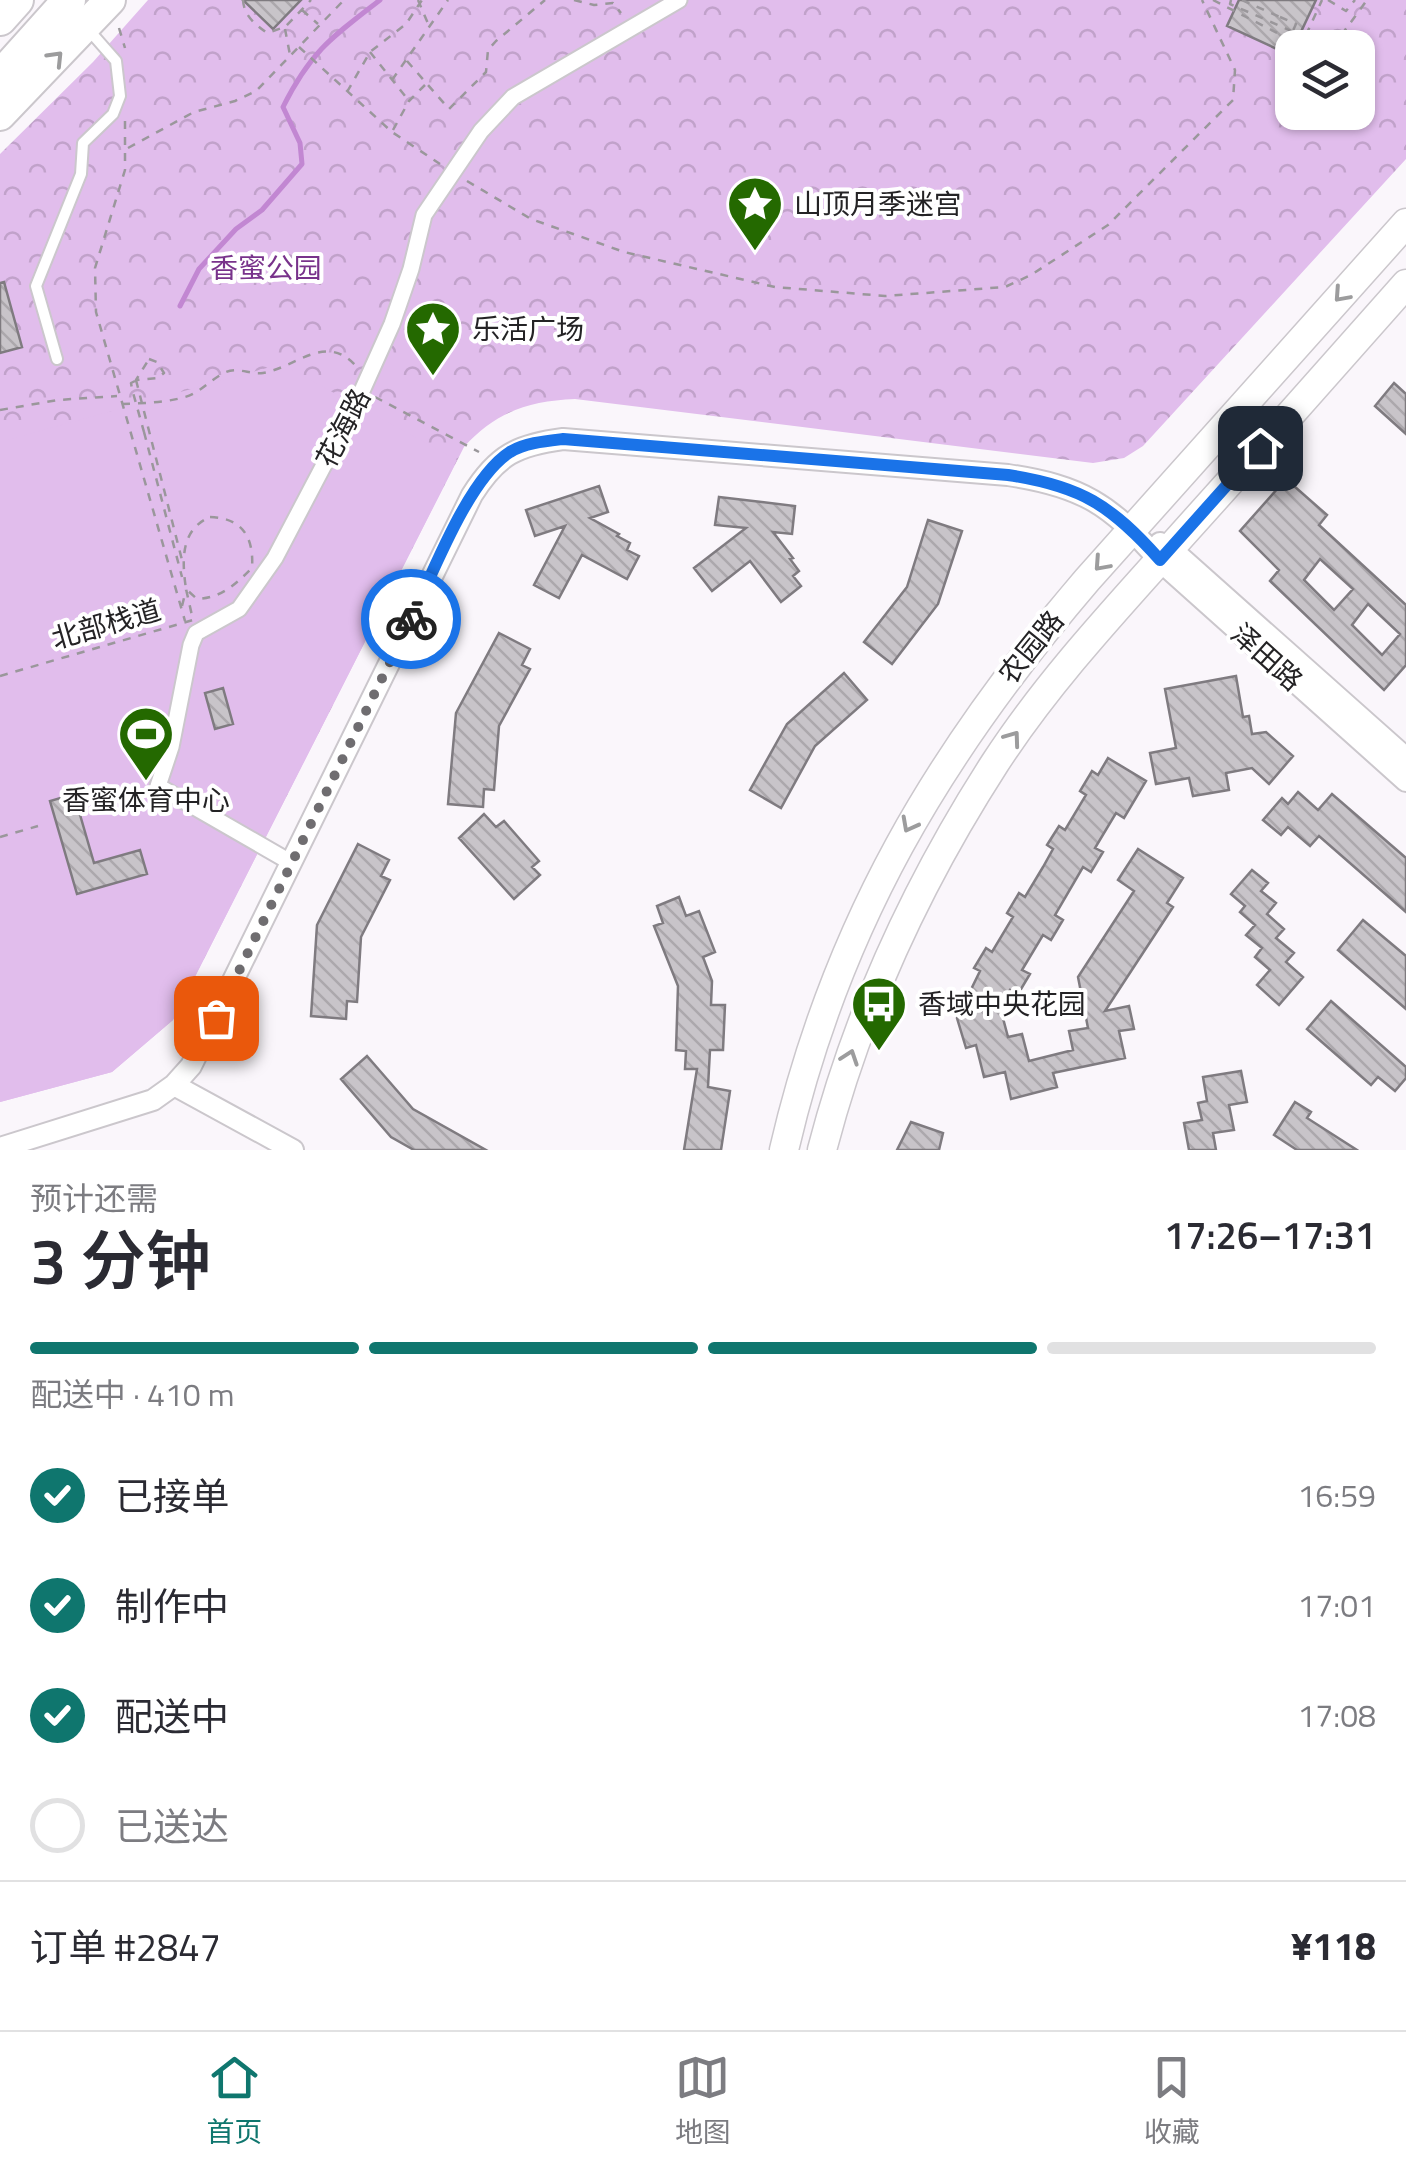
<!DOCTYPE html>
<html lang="zh">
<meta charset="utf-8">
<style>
body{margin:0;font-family:"Titillium Web","Noto Sans SC",sans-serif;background:#f7f7f7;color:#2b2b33;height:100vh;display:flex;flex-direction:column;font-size:38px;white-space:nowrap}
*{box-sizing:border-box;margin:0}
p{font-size:32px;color:#7c7c81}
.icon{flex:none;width:55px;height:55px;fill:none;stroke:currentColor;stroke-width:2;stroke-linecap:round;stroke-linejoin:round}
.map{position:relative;height:1150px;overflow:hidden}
.sheet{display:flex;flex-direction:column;background:#fff;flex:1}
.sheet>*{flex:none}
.buttons{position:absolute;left:1275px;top:30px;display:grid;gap:20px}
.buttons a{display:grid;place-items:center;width:100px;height:100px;border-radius:20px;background:#fff;box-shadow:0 2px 8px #0004;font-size:50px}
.pin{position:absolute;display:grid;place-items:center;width:85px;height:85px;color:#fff;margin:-42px;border-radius:20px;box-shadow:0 5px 15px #0006}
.courier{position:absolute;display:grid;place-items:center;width:100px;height:100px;margin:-50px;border:8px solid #1a73e8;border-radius:50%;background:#fff;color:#222;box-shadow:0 2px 12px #0007}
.summary em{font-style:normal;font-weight:600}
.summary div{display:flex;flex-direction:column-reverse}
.summary{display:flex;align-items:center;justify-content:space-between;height:170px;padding:0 30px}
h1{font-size:65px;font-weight:600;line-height:75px}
.bar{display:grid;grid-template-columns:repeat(4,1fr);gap:15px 10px;align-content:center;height:120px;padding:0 30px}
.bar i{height:12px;border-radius:8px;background:#e1e1e2}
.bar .active{background:#0f766e}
.bar p{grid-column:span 4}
.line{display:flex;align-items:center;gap:25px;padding:0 30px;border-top:2px solid #e1e1e2}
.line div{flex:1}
ol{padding:0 30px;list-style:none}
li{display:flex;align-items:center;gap:30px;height:110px}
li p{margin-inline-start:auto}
li .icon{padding:10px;border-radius:50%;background:#0f766e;color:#fff;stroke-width:4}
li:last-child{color:#7c7c81}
li i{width:55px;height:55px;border:5px solid #e1e1e2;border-radius:50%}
.menu{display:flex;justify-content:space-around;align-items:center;height:140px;border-top:2px solid #e1e1e2;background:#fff;font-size:28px;color:#7c7c81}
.menu a{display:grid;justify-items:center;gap:5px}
.menu .active{color:#0f766e}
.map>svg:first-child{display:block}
.forest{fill:url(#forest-crowns);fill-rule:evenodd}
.garden{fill:#e1bdec}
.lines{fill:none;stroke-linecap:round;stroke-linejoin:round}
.stream{stroke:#c287d2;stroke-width:5}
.building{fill:url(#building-back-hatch);stroke:#7f7b80;stroke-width:2.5;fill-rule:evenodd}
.service-casing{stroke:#cbc7cc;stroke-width:14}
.pedestrian-casing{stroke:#cbc7cc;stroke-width:19}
.minor-casing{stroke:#cbc7cc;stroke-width:24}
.secondary-casing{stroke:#cbc7cc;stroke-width:31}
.primary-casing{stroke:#cbc7cc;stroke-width:34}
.trunk-casing{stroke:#cbc7cc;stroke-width:36}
.path{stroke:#9a979b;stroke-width:2.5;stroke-dasharray:8 8;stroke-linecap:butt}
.service{stroke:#fff;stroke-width:10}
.pedestrian{stroke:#fff;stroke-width:15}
.minor{stroke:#fff;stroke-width:20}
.secondary{stroke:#fff;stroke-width:28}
.primary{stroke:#fff;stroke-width:30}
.trunk{stroke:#fff;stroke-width:32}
.path-bridge{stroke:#9a979b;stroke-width:2.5;stroke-dasharray:8 8;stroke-linecap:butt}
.oneway{stroke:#9c9c9d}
.done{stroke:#6f6d70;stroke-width:10;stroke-dasharray:0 18}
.route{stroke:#1a73e8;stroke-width:12}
.labels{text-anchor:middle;stroke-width:8;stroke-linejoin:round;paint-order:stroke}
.poi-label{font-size:28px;fill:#242325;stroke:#fff;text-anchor:start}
.park-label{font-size:28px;fill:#78328b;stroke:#fff}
.street-label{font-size:28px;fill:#242325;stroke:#fff}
</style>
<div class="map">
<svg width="1406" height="1150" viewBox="0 0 1406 1150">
<defs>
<pattern id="forest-crowns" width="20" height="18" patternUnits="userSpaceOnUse" patternTransform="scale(2.5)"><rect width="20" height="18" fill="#e1bdec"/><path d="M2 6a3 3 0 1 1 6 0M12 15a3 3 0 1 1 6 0" fill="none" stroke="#c1a2ca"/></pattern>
<pattern id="building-back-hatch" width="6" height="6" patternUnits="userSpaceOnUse" patternTransform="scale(2.5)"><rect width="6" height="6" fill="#c8c4c9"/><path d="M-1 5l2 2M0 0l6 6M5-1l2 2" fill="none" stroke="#aca8ac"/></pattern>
</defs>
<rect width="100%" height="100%" fill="#faf6fb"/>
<path class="forest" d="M148,0h1258v159l-263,287 -19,12 -31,5 -518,-64c-47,2 -79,13 -111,48l-291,573 -61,52 -112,30v-948l93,-92zM1292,48h66v64h-66z"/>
<path class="garden" d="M281,364l176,96 -284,560 -61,52 -112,30v-660z"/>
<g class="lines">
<path class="stream" d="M180,306l19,-37 37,-40 26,-19 40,-46 -2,-21 -17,-36c28,-56 49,-70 97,-107"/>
</g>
<path class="building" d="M243,0h58l-28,29z
M1239,0h77l-26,55 -63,-29z
M4,282l18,65 -22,6v-70z
M1394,383l12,11v40l-31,-28z
M1286,479l41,36 -8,10 87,80v60l-22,25 -114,-109 9,-11 -39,-39zM1320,559l33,30 -19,21 -30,-30zM1368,604l32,30 -18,21 -30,-30z
M599,486l9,26 -18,6 29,16 -2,2 13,7 -3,7 12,6 -12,23 -45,-24 -23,43 -25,-13 31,-59 -30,10 -9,-26z
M719,497l76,9 -3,28 -19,-2 20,26 -3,1 9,12 -6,5 8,10 -20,16 -31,-41 -38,30 -18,-23 52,-40 -31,-3z
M928,520l34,11 -24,73 -46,60 -28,-22 43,-55z
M499,633l31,16 -8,16 8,4 -31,57 -5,64 -10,-1 -1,18 -35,-3 8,-91z
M844,673l23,27 -52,46 -34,62 -31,-18 37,-66z
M1236,676l7,41 6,-1 3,18 14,-2 27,24 -24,28 -17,-16 -26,5 3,17 -36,6 -4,-18 -33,6 -6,-31 26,-5 -11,-59z
M223,688l10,36 -18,5 -10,-36z
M1108,758l38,23 -22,37 -8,-5 -21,35 8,4 -12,20 -8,-5 -28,48 8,5 -12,20 -8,-5 -21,35 8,4 -12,20 -8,-4 -10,17 8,30 14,-3 7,27 44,-11 -4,-19 19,-3 -10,-51 56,-86 -16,-11 20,-31 45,29 -16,25 6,4 -68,104 24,-5 5,23 -15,2 6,27 -72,15 4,14 -46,12 -6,-27 -21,5 -8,-32 -10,3 -9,-30 23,-47 -6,-3 12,-20 6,4 21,-35 -6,-4 12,-20 6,4 18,-30 10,-18 -6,-4 12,-19 6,4 21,-35 -6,-4 12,-20 6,4z
M1298,792l20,18 14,-16 74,64v54l-87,-76 -9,10 -22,-19 -7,8 -18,-15 19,-22 6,6z
M74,794l20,69 46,-13 7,24 -70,20 -27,-93z
M484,814l12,13 8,-6 35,40 -7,6 8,8 -26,24 -55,-61z
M358,844l31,16 -8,16 9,4 -29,57 -4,65 -10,-1 -1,18 -35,-3 6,-91z
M1252,870l16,13 -7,8 15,12 -9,11 17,15 -8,9 18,15 -8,9 17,15 -24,28 -22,-20 13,-15 -15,-13 7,-9 -16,-13 9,-10 -15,-13 5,-6 -14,-12z
M679,897l7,19 13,-5 16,41 -12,5 9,24 -1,24h14l-2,45h-13l-2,37 22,4 -9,59h-37l13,-81h-12l1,-18 -10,-1 2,-64 -24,-60 9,-3 -6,-17z
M1363,920l43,36v53l-68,-59z
M1331,1001l75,66v11l-11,13 -17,-14 -7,8 -64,-56z
M367,1056l46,53 73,41h-72l-23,-13 -50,-58z
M1241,1071l6,31 -18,3 5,25 -21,3 3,17h-27l-5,-27 18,-3 -4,-17 9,-2 -4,-24z
M1295,1102l16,10 -4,6 50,32h-60l-23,-15z
M911,1122l32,11 -4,17h-42z"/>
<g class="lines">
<g class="service-casing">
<path id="service" d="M57,359l-21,-73 45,-112 2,-31 30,-29 7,-18 -4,-35 -29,-33"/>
</g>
<g class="pedestrian-casing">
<path id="pedestrian" d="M290,862l-132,-76 13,-39 20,-102 5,-12 43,-24 36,-51 82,-156 35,-78 19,-55 13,-54 57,-84 32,-34 166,-97"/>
</g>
<g class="minor-casing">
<path id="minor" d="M1160,543l10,5 236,210
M174,1085l119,65
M0,1148l153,-48 21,-15 17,-19 281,-571c25,-40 45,-50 91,-56l445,36c74,11 102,29 151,85l247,221"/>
</g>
<g class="secondary-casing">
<path id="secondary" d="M784,1150c52,-225 154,-396 303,-570l319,-357
M822,1150c36,-139 95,-266 173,-387 54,-83 122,-155 188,-229 75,-83 149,-166 223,-250"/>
</g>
<g class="primary-casing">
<path id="primary" d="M0,115l110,-115"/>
</g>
<g class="trunk-casing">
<path id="trunk" d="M0,19l17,-19
M0,77l69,-77"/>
</g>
<path class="path" d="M243,0c1,16 12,24 24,33l18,-6 26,-27
M418,0l11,26
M574,0l20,5 19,-2 8,10
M1213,0l76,39
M1231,0l-1,4 75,33 15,11
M1242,0l38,17
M1328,0l18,11 9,-11
M302,10l16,14
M119,28l6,20
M285,29l5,26
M1306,35l16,-35
M299,47l93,85 48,32
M1332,48l35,-48
M370,52l39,49
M407,61l42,48 37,-37 2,-22 8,-9 49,-41
M392,80l56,-80
M347,92l23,-40 36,-28 16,-24
M125,121v49l-30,98 1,44 89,309
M393,130l16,-29 16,-16
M128,148l66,-36 41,-11 21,-10 88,-91
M467,181l64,38 93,33 151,35 110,9 120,-9 26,-12 77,-50 125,-125 2,-30 -33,-70
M149,359l8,3 7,11 -6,5 -22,2z
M375,397l104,55
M122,404c21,-1 42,-1 63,-7 15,-4 25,-17 39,-24 13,-7 26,2 39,0 34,-6 62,-40 92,-8
M0,410l58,-10 59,-4
M144,432l38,145
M210,517c33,1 44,21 42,51 -17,17 -31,30 -55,31l-11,-10c-4,-28 -6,-59 24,-72z
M182,606l4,-16
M0,837l38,-11"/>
<use href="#service" class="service"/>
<use href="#pedestrian" class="pedestrian"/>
<use href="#minor" class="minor"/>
<use href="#secondary" class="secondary"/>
<use href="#primary" class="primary"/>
<use href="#trunk" class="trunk"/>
<path class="path-bridge" d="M1280,17l16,7 -7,15
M136,380l46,180
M135,381l-4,2 1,6 12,43
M0,676l193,-56 -7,-31"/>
</g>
<defs><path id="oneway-chevron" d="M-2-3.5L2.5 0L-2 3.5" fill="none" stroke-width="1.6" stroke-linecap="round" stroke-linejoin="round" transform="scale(2.5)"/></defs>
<g class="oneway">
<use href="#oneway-chevron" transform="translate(56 58) rotate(-46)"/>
<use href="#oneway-chevron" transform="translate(1341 295) rotate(132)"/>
<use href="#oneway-chevron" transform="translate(1101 564) rotate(132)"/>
<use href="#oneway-chevron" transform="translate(1013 738) rotate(-54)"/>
<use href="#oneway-chevron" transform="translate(909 825) rotate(118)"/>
<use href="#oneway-chevron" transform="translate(850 1057) rotate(-71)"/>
</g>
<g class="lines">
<path class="done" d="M216,1018l195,-399"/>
<path class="route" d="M411,619c22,-46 57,-140 99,-167 15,-9 36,-11 53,-13l445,36c73,11 103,30 152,85l100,-112"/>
</g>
<defs>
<g id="sight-pin" transform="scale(2.875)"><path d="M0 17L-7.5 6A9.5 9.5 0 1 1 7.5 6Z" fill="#246900" stroke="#fff"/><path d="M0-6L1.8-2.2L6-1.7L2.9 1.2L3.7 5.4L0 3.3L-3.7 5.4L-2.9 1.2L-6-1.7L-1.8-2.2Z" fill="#fff"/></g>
<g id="stadium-pin" transform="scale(2.875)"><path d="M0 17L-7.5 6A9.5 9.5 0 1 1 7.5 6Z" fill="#246900" stroke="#fff"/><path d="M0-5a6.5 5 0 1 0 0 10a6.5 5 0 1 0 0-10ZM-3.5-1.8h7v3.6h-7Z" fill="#fff"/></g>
<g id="bus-pin" transform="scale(2.875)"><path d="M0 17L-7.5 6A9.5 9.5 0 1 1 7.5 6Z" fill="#246900" stroke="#fff"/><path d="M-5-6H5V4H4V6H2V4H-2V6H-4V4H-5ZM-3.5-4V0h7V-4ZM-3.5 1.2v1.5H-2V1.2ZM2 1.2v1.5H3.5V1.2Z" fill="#fff"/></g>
</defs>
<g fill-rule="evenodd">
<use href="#sight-pin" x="755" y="204"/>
<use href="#sight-pin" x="433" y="329"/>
<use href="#stadium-pin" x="146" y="734"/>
<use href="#bus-pin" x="879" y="1004"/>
</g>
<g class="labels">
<g class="poi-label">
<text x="794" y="214">山顶月季迷宫</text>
<text x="472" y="339">乐活广场</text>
<text x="146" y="810" text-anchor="middle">香蜜体育中心</text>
<text x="918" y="1014">香域中央花园</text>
</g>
<g class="park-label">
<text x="266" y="278">香蜜公园</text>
</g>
<g class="street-label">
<text transform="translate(343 428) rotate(-63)" y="10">花海路</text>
<text transform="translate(106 624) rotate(-16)" y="10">北部栈道</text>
<text transform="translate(1031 647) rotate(-51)" y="10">农园路</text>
<text transform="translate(1267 657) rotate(42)" y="10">泽田路</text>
</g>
</g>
</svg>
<div class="buttons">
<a><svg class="icon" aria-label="layers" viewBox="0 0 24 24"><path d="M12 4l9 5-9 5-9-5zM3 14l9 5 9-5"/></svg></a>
</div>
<div class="pin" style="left:216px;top:1018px;background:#ea580c"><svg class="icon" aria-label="bag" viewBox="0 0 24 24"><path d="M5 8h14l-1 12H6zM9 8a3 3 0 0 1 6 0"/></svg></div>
<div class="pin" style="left:1260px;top:448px;background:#1f2937"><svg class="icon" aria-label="home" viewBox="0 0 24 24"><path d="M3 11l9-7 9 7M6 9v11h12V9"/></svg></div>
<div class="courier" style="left:411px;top:619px"><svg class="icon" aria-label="bike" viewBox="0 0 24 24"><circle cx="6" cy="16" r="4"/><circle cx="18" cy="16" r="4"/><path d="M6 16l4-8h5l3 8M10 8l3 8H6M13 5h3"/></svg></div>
</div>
<section class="sheet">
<div class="summary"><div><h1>3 分钟</h1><p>预计还需</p></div><em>17:26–17:31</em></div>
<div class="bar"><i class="active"></i><i class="active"></i><i class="active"></i><i></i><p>配送中 · 410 m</p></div>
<ol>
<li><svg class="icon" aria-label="check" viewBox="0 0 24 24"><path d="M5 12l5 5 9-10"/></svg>已接单<p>16:59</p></li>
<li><svg class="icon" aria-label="check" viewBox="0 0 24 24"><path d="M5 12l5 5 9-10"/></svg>制作中<p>17:01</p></li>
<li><svg class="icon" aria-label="check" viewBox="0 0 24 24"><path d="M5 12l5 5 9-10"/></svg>配送中<p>17:08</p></li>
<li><i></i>已送达</li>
</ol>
<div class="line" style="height:130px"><div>订单 #2847</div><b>¥118</b></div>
</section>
<nav class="menu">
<a class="active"><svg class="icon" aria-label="home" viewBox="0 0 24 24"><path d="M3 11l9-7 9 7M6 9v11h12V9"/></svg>首页</a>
<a><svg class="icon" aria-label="map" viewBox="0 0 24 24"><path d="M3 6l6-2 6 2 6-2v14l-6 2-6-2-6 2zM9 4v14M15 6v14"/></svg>地图</a>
<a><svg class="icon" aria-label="saved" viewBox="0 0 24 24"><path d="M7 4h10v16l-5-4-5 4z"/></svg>收藏</a>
</nav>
